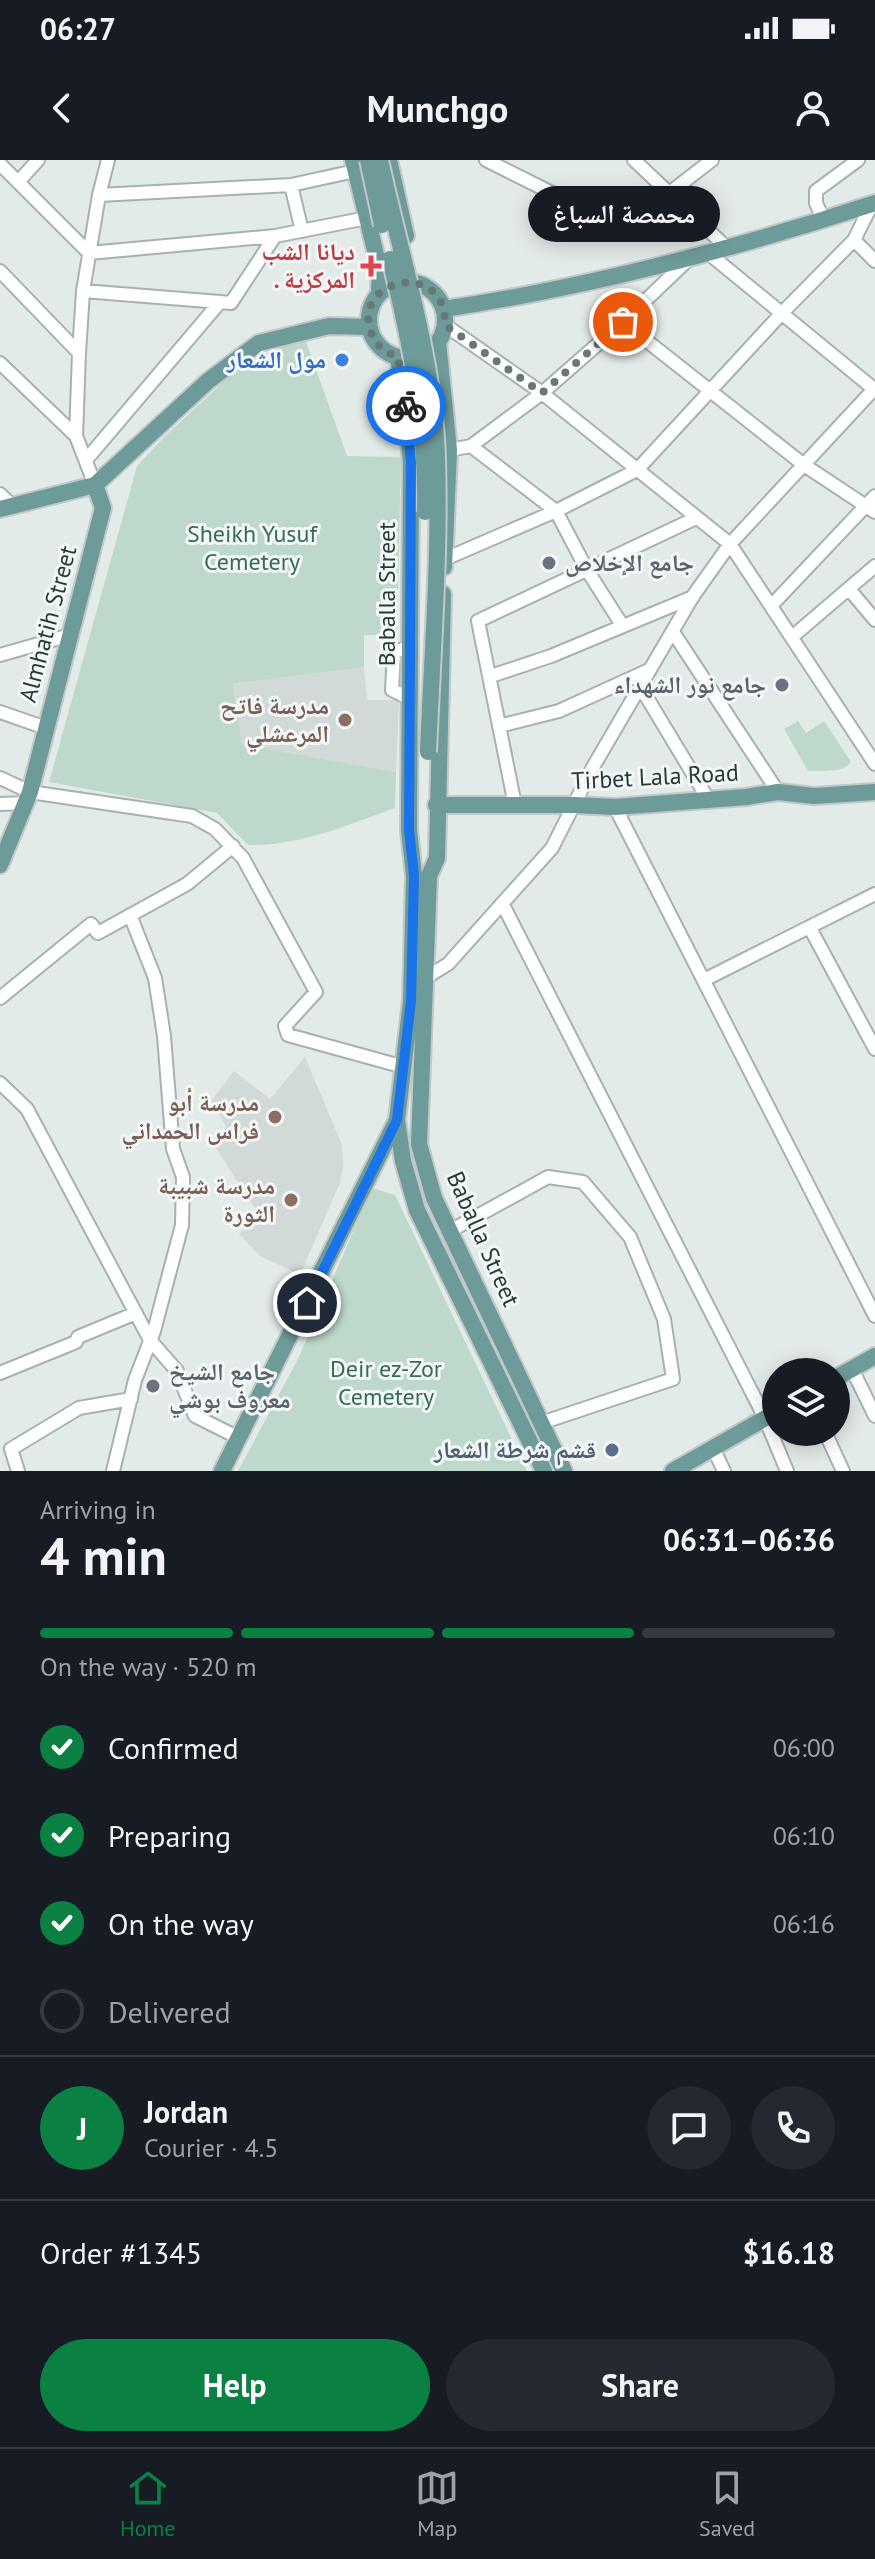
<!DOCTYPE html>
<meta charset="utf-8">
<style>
body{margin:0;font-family:"PT Sans","Noto Naskh Arabic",sans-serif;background:#242831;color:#f1f3f6;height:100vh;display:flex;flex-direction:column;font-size:30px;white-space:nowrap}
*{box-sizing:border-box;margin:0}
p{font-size:26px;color:#9ea1a6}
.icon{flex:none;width:44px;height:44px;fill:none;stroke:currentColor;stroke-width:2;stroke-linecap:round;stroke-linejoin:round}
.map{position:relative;height:1311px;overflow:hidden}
.sheet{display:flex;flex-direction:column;background:#171b24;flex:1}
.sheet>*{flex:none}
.buttons{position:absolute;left:762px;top:1198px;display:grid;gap:16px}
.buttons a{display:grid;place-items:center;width:88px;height:88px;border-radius:50%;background:#171b24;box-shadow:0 4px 20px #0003;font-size:40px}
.pin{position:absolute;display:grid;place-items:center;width:68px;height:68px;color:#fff;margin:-34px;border:4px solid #fff;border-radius:50%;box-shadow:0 2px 8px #0007}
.courier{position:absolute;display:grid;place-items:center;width:80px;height:80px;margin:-40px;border:6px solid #1a73e8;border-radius:50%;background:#fff;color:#222;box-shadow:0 2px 10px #0007}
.bubble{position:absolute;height:56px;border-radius:28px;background:#171b24;box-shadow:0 4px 20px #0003;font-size:26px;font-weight:700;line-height:56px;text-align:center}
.summary em{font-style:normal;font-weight:700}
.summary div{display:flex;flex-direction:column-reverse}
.summary{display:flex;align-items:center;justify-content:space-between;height:136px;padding:0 40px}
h1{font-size:52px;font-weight:700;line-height:60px}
.bar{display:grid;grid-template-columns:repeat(4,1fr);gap:12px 8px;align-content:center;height:96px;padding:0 40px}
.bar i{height:10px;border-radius:6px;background:#363941}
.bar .active{background:#0b8043}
.bar p{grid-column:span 4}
.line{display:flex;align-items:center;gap:20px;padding:0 40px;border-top:2px solid #363941}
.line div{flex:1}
.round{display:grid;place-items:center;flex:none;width:84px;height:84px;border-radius:42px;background:#242831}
ol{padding:0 40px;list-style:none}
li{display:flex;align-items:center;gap:24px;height:88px}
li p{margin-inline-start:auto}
li .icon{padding:8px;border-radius:50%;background:#0b8043;color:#fff;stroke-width:4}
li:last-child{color:#9ea1a6}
li i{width:44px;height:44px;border:4px solid #363941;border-radius:50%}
.cta{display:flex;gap:16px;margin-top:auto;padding:16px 40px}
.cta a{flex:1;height:92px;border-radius:48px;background:#0b8043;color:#fff;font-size:32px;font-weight:700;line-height:92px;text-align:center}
.cta a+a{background:#242831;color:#f1f3f6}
.status{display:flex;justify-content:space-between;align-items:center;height:56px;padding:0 40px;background:#171b24;direction:ltr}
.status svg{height:22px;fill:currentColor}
header{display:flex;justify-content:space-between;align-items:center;height:104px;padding:0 40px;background:#171b24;font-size:36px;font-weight:700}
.tabs{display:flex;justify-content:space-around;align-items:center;height:112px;border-top:2px solid #363941;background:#171b24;font-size:22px;color:#9ea1a6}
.tabs a{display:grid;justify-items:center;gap:4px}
.tabs .active{color:#0b8043}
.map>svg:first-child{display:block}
.built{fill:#d1dad8}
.green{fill:#bed9cb}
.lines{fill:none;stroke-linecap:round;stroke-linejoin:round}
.minor-casing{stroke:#a6b2b1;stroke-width:16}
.major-casing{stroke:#c2c8c8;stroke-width:20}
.minor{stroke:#fff;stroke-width:12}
.major{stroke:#6d9b99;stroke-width:16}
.major-bridge-casing{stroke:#c2c8c8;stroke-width:20;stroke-linecap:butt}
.major-bridge{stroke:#6d9b99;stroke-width:16}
.done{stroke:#687877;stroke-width:8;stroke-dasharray:0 14.4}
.route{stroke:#1a73e8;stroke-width:10}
.health-dot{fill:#e0444e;stroke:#f3f8f6;stroke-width:3}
.shop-dot{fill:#3f7fe0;stroke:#f3f8f6;stroke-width:3}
.worship-dot{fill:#6b7280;stroke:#f3f8f6;stroke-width:3}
.education-dot{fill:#8d6e63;stroke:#f3f8f6;stroke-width:3}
.service-dot{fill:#5c6f8a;stroke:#f3f8f6;stroke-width:3}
.labels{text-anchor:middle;stroke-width:6;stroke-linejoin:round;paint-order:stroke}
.health-label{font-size:24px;font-weight:bold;fill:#be3a42;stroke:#f3f8f6;text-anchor:end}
.shop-label{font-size:24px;font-weight:bold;fill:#366cbe;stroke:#f3f8f6;text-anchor:end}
.park-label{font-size:24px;fill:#346c56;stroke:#f3f8f6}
.worship-label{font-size:24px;font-weight:bold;fill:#5b616d;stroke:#f3f8f6;text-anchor:start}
.street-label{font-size:24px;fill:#253a39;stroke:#f3f8f6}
.education-label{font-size:24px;font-weight:bold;fill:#785e54;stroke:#f3f8f6;text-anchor:end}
.service-label{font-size:24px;font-weight:bold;fill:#4e5e75;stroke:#f3f8f6;text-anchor:end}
</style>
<div class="status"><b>06:27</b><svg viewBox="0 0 49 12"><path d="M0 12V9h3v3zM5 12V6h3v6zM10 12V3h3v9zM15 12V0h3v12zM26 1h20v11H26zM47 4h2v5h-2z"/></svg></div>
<header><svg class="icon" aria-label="back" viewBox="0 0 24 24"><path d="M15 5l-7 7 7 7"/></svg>Munchgo<svg class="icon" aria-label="person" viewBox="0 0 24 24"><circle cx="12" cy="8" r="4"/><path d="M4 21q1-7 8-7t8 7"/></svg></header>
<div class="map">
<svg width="875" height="1311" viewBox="0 0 875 1311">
<rect width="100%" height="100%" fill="#e3ebe9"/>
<path class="built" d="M364,507l3,33h32l-3,72 -154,-26 -9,-62z
M305,897l37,88 1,21 -3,17 -40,92 -40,-19 -21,-22 21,-18 -48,-74 18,-9 -19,-32 23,-30 36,28z"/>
<path class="green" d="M305,179l42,117 54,1 -4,178h-33v32l-131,17 9,61 154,27 -1,36c-48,17 -95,38 -147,37l-31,-32 -168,-31 88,-316 27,-29 70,-65 33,-19z
M798,561l8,12 18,-12 27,41c-9,12 -29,8 -43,9l-24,-42z
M372,1028l23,7 132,276h-289l60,-112z"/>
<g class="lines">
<g class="minor-casing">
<path id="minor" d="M486,0l78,39
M634,0l91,86
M0,4l89,89 186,-17 92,-18
M19,21l19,-21
M291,25l11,46
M668,34l44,-34
M99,35l192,-10 64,-14
M823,59l-7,-16v-12l42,-31
M854,80l21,21
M707,92l167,137
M0,111l79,82
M83,131l137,11
M623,162l181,143 71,47
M445,165l97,68 188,151 145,220
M0,203l76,73
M471,286l85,65 31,59 35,55
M449,290l22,-4 71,-53 81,-71 68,-65
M86,300l134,-158 11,1 44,-67
M95,325l-19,-49 3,-83 4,-62 16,-96 9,-35
M0,334l12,12
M445,399l111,-48 81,-41 144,-156 73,-74 18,-36
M849,429l26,31
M771,446l104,-110
M673,472l105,160
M792,477l83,-71
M410,487l-16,5 -2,38 19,9
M0,495l70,-20
M491,516l60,-20 142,-59
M640,526l68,113
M0,552l46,16
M499,566l60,-15 90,-41
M0,618l30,14 162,24 23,13 28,29 73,134 -31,34 3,9 116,32
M0,644l26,-1
M515,645l-37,-184 218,-103
M615,647l260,509
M502,743l263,515 22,53
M810,768l65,121
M427,817l21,-13 104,-116 41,-81 100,-171 37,-52 145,-156
M704,820l171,-86
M0,838l91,-74 7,9 89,-49 46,-38
M0,923l27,26 123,231 27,31 18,45 44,22
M450,1071l98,-54 35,5 47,55 34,82 9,60 -132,44
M852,1209l23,47
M0,1213l76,-31 2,-5 58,-24
M825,1272l18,39
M713,1288l11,23
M18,1311l-7,-22 68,-41 52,-9
M113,1311l22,-91 19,-49 28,-106 1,-48 -10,-28 -9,-113 -9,-58 -25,-63"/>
</g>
<g class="major-casing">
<path id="major" d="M353,0l27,111 -1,23
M389,0l17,76
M369 160a38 38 0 1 1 76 0a38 38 0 1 1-76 0Z
M444,149c145,-22 291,-60 431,-106
M438,182l11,108 -5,117
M398,197l8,50 5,56 -2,367 5,46 -3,125 -14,119 6,41 14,49 127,261
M0,349l95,-24 113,-104 51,-38 70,-17 40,1
M443,434l-6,264 -8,18 -10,268 15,54 130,273
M436,645h139l40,2 131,-10 32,-5 36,4 61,-4
M0,705l30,-73 73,-284 -8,-23
M836,1218l39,-22
M222,1311l175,-351
M673,1311l103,-59"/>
</g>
<use href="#minor" class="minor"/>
<use href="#major" class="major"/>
<g class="major-bridge-casing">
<path id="major-bridge" d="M368,0l14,65
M380,0c21,98 54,198 57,299 3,97 -5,196 -9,293
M390,99c21,84 37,167 35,253"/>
</g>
<use href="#major-bridge" class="major-bridge"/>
</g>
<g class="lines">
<path class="done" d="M406,246l-8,-49c-13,-5 -22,-11 -27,-25 -20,-54 76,-74 74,-7l97,68 81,-71"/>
<path class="route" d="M307,1143l90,-183 14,-119 3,-125 -5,-46 2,-367 -5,-57"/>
</g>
<path class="health-dot" d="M367 94h8v8h8v8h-8v8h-8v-8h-8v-8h8z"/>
<circle class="shop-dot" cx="342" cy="200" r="8"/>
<g class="worship-dot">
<circle cx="549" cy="403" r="8"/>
<circle cx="782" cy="525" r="8"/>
<circle cx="153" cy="1226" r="8"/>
</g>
<g class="education-dot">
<circle cx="345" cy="560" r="8"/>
<circle cx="275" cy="957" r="8"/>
<circle cx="291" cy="1040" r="8"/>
</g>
<circle class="service-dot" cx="612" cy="1290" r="8"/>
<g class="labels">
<g class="health-label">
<text x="355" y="100">ديانا الشب<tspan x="355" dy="28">. المركزية</tspan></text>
</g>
<g class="shop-label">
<text x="326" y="208">مول الشعار</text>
</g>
<g class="park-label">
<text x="252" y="382">Sheikh Yusuf<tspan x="252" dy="28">Cemetery</tspan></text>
<text x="386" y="1217">Deir ez-Zor<tspan x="386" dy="28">Cemetery</tspan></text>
</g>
<g class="worship-label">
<text x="565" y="411">جامع الإخلاص</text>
<text x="766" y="533" text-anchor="end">جامع نور الشهداء</text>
<text x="169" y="1220">جامع الشيخ<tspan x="169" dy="28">معروف بوشي</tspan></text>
</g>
<g class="street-label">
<text transform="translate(387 434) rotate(-90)" y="8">Baballa Street</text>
<text transform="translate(48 464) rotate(-75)" y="8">Almhatih Street</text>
<text transform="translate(655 617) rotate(-3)" y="8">Tirbet Lala Road</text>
<text transform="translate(483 1079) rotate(66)" y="8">Baballa Street</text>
</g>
<g class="education-label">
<text x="329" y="554">مدرسة فاتح<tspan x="329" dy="28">المرعشلي</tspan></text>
<text x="259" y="951">مدرسة أبو<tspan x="259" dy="28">فراس الحمداني</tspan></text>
<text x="275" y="1034">مدرسة شبيبة<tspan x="275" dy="28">الثورة</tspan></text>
</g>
<g class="service-label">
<text x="596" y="1298">قشم شرطة الشعار</text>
</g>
</g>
</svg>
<div class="buttons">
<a><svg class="icon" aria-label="layers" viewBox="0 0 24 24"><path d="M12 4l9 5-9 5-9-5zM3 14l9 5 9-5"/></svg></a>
</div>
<div class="pin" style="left:623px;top:162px;background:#ea580c"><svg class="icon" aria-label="bag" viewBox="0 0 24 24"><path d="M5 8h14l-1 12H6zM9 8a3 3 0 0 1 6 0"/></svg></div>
<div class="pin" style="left:307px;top:1143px;background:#1f2937"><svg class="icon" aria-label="home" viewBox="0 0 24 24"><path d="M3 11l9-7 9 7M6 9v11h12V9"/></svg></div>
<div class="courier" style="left:406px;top:246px"><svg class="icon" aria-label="bike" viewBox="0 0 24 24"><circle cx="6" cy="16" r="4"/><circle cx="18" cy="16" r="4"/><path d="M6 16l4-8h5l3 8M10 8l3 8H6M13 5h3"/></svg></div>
<div class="bubble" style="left:528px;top:26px;width:192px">محمصة السباغ</div>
</div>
<section class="sheet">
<div class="summary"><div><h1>4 min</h1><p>Arriving in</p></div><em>06:31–06:36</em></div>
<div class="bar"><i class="active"></i><i class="active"></i><i class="active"></i><i></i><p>On the way · 520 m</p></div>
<ol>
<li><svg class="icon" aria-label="check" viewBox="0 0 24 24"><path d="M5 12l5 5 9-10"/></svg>Confirmed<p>06:00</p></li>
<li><svg class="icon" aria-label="check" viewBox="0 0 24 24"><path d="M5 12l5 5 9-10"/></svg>Preparing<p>06:10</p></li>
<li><svg class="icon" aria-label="check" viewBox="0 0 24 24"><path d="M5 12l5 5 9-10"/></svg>On the way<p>06:16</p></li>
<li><i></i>Delivered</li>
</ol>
<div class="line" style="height:144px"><b class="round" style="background:#0b8043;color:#fff">J</b><div><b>Jordan</b><p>Courier · 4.5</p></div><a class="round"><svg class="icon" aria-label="chat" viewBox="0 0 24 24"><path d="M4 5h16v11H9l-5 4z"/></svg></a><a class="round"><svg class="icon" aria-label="phone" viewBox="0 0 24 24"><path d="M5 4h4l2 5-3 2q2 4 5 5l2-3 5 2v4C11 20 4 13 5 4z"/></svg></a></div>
<div class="line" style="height:104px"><div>Order #1345</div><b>$16.18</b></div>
<div class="cta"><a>Help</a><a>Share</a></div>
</section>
<nav class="tabs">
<a class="active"><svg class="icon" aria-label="home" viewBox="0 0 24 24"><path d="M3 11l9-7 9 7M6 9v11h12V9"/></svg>Home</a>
<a><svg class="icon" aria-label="map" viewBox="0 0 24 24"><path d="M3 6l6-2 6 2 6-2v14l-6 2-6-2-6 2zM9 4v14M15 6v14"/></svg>Map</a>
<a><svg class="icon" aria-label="saved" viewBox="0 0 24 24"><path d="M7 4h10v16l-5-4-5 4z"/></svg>Saved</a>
</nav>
